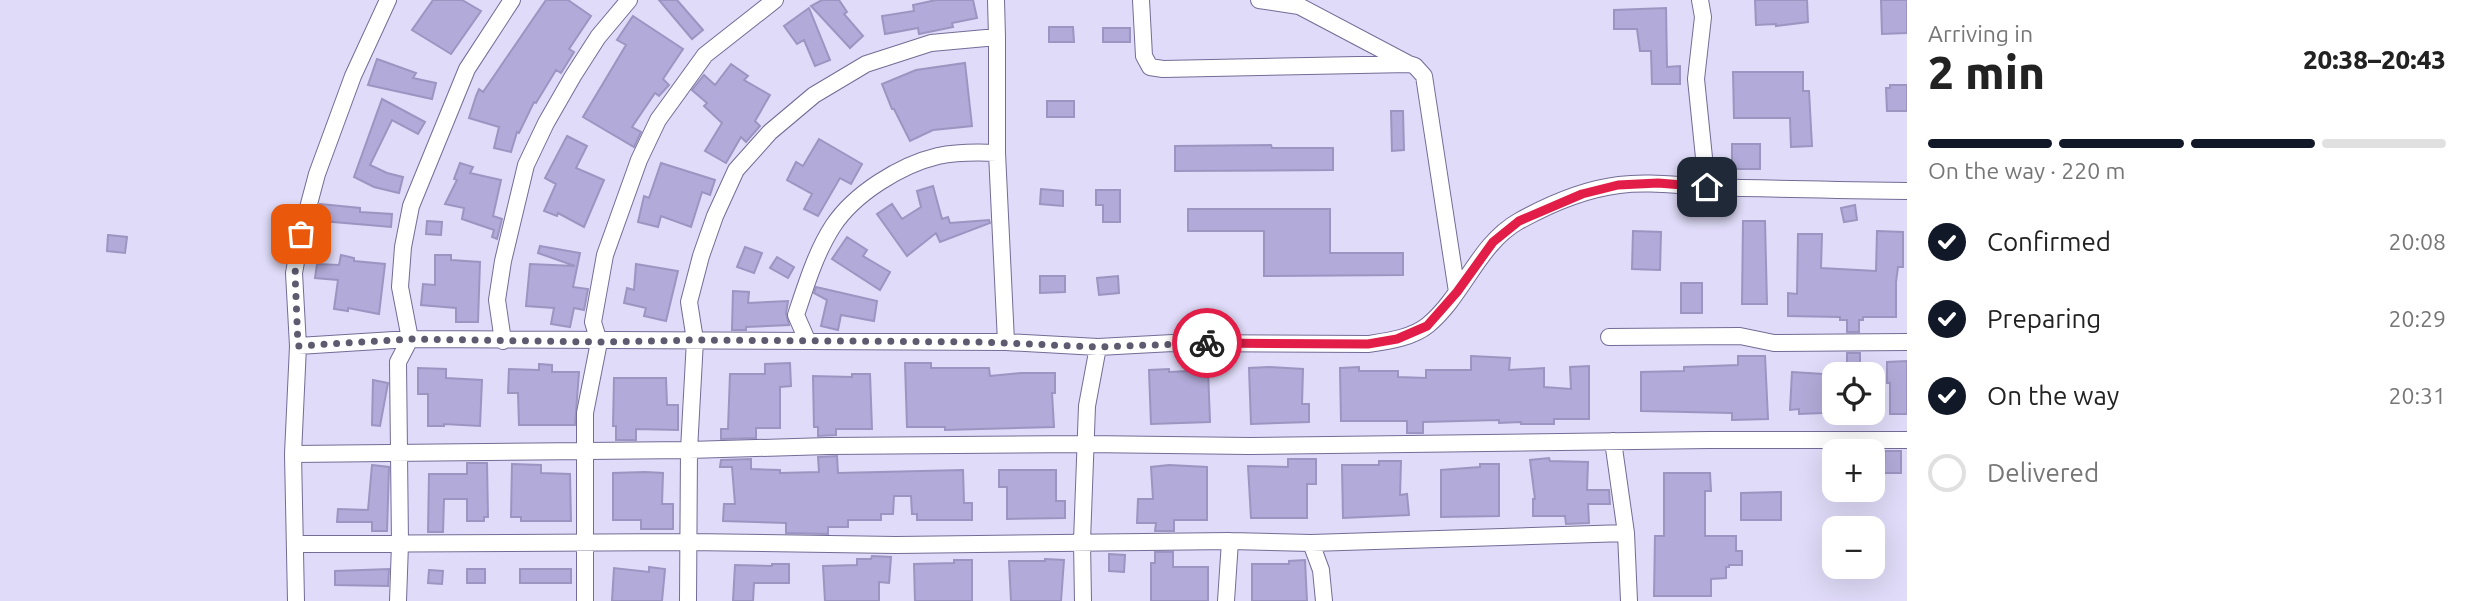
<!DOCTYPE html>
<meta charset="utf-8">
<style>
body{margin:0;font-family:Ubuntu,sans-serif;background:#f2f2f2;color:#222;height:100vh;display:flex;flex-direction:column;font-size:26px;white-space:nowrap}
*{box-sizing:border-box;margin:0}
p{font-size:23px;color:#767676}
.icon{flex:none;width:38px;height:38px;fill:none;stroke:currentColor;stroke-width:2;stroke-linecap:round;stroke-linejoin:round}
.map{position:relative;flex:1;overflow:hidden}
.details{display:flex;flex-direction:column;background:#fff;width:560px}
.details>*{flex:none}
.buttons{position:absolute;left:1822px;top:362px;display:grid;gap:14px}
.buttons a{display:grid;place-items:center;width:63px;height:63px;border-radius:14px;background:#fff;box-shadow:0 7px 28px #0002;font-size:35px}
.pin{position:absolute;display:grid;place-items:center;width:60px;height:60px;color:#fff;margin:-30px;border-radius:14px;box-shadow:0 4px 10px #0006}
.courier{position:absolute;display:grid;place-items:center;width:70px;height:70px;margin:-35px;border:5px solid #e11d48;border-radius:50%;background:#fff;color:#222;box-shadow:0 2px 9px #0007}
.headline em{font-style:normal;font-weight:800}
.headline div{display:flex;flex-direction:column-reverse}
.headline{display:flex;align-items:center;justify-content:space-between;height:119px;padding:0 21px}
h1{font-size:46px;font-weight:800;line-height:52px}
.bar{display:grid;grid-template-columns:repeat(4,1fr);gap:10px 7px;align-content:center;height:84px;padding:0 21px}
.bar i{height:9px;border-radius:5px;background:#e0e0e0}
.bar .on{background:#111827}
.bar p{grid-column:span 4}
ol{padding:0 21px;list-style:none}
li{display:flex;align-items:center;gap:21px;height:77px}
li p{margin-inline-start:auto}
li .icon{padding:7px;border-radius:50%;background:#111827;color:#fff;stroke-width:4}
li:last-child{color:#767676}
li i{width:38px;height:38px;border:4px solid #e0e0e0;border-radius:50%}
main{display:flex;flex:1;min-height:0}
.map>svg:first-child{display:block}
.building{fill:#b2abd9;stroke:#9c95c2;stroke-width:2}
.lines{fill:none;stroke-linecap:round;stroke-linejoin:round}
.minor-casing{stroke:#736c96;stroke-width:18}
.minor{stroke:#fff;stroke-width:16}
.done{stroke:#5e5a6f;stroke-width:7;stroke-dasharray:0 12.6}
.route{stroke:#e11d48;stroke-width:9}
</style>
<main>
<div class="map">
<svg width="1907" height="601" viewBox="0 0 1907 601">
<rect width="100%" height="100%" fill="#dfdbf8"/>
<path class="building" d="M433,0h29l19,11 -30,43 -39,-24z
M546,0h22l23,16 -22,33 5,3 -13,21 -5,-3 -20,33 -2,-1 -15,31 -2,-1 -6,20 -17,-4 5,-21 -30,-9 7,-22 3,-7 4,3z
M659,0h18l26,30 -11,9z
M822,0h17l8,12 -3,2 19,22 -13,12 -39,-42z
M936,0h37l4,18 -25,5 1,4 -34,7 -1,-6 -33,6 -3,-18 32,-5 -1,-6z
M1755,0h52l1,22 -32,4v-2l-20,1z
M1881,0h26v33l-25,1z
M809,8l21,52 -15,6 -11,-26 -7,4 -13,-18z
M1666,8l1,59 13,-1v18h-28l-1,-33h-11l-3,-22h-23v-19z
M633,16l50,33 -20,30 6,6 -10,11 -4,-3 -23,34 9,5 -7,15 -51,-30 43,-72 -9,-5z
M1049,27h24l1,15h-25z
M1103,28h27v14h-27z
M377,59l39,14 -3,5 23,5 -4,16 -64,-14z
M965,63l7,63 -39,4 -23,11 -16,-32h-2l-10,-25 34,-14z
M731,64l17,12 -4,4 26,15 -15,26 5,5 -14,16 -5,-5 -15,26 -21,-12 17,-28 -18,-17 3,-3 -15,-13 12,-15 11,10z
M1733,72h70v19h6l3,55 -21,1 -1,-29h-56z
M1890,85h17v26h-20l-1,-23h4z
M382,99l43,23 -7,12 -26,-14 -22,45 17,8 16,4 -4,16 -25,-6 -20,-10z
M1047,101h27v16h-27z
M1391,111h12l1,39 -12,1z
M567,136l20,10 -11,22 28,12 -20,47 -26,-14 -1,3 -13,-5 12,-27 -11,-6z
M819,139l43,25 -11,20 -11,-6 -22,38 -14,-7 8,-15 -25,-14 9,-18 7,4z
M1732,144h28v25h-28z
M1271,145l1,3h61v22l-158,1v-25z
M460,163l13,4 -3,6 31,7 -8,36 9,3 -5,20 -5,-2 2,-7 -32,-11 2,-11 -19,-4 12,-24 -3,-1z
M661,163l54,17 -5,15 -8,-3 -11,35 -30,-11 -3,11 -20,-5 6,-26 5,2z
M933,186l9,33 6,-2 2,6 39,-3 1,3 -50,19 -4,-9 -29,23 -30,-42 15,-10 10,15 19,-12 -4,-16z
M1041,189l22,2v15l-23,-2z
M1096,190h24v32h-17v-17h-7z
M320,204l40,4v4l32,2 -1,13 -69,-6 1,-9 -5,-2z
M1855,205l2,15 -13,2 -3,-14z
M1188,209h142v44h73v22l-139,1v-45h-76z
M427,221l15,1 -1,13 -15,-1z
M1743,221h22l2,83h-25z
M1633,231l28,1 -1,38 -28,-1z
M1877,231l26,1v35h-5l-2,15v35h-33v3h-4v12h-12v-12h-7v-3l-52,-1v-23l9,1 1,-60h24l-1,34 55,3z
M108,235l19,2 -2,16 -18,-2z
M847,237l20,13 -4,6 27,16 -10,18 -48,-31z
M540,246l40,7 -7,34 15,2 -4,21 -10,-2 -4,19 -19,-3 3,-16 -28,-2 4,-42 45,2 -37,-13z
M745,247l17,6 -8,20 -17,-6z
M341,255l13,3v3l31,3 -6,50 -31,-6v3l-14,-2 4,-29 -23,-2 2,-14 22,1z
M435,255h16v5l29,2 -2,60h-22v-14l-35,-3 2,-21 12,1z
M777,257l17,10 -6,11 -18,-10z
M636,264l42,7 -12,50 -22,-5 2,-8 -22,-5 3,-15 7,2z
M1040,276h25v16l-25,1z
M1118,276l1,17 -20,2 -2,-17z
M1681,283h21v30h-21z
M816,287l61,14 -3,20 -33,-6 -3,15 -17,-4 6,-26 -13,-7z
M733,291l16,1 -1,11 40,-2 -2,12 3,12 -43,2v3h-14z
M1847,353h13v21h-13z
M1471,356l39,2 -1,12 35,-2v19l27,2 -1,-22 19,-1v53h-35v5h-33v-2l-22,1v-3l-76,2v11h-16v-12h-66l-1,-53 19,-1v4h39v6l28,1v-8h45z
M1738,356h27l3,63 -36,1v-7l-91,-2v-39l43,-1v-4l54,-2z
M1907,361v53h-17v-31h-3v-21z
M790,363l1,23 -11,1v41h-24v10l-35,1v-10h7l2,-55h35v-10z
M905,363h26v5h58l1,8 31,-3h34v20h-3l2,34 -109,3v-3h-38z
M539,364l13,1v7h27l-4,53h-56l-1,-32h-10l1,-24 30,1z
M1269,367l34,2 -1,35h7v18l-58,2 -2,-56z
M418,368l28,1v9l36,2 -2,46 -36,-2v2h-16v-32h-10z
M1169,369v3l39,-2 2,52 -59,2 -2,-54z
M1792,372l31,2v39l-24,1v-5l-9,1z
M852,374h18l2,55h-36v6l-18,1v-9h-4l-1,-51 39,1z
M614,378h52l1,27h11v25l-42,-1v11h-20v-14h-3z
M373,380l15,3 -8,43 -8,-1z
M1885,451h16v22h-17z
M837,456l1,17 125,-3 1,33h8v17h-55v-6h-5l-1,-18h-17l-1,18h-12v6h-33v7h-20v7l-42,-1v-10l-63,-2 1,-17h11l-3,-37h-12l1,-7 30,-1v10l29,1v3l39,-1 -1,-15z
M1549,458l1,3 38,1 -1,28h22l1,14h-22l1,19 -23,1 -1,-8h-32v-17h2l-5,-39z
M1288,459h28v25h-9v34h-56l-3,-52 40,1z
M1379,461h22l-1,34 7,-1 2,21 -66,3 -1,-53h37z
M467,463h20l1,54h-4v4h-17v-22h-23l-1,33h-15l1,-58h38z
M512,464l29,1v8l29,1 1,47h-50v-4h-10z
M1480,464h19v52l-58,1v-47l39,-3z
M372,465l17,2 -2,64h-15v-9h-35l1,-13 30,1z
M1169,465l38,2v53h-33v11h-19l1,-8h-19l1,-24h15l-2,-32z
M999,470h57v31h9v17l-58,1v-32h-8z
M645,472l18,1 -1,31h11v25h-32v-9h-28v-47z
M1664,473h46l1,18h-6v45h31v15h6v14h-13v2h-3v11l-15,1v17h-57l1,-60h9z
M1781,492v28h-40v-27z
M1155,552h18v15h35v34h-57v-38h4z
M1109,554l16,1 -1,17 -15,-1z
M872,556l19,1 -2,26 -10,-1v19h-54l-2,-35 34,-1v-6h14z
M1045,559l19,1 -3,41h-50l-2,-40h36z
M954,560h18v41h-57l-1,-37 40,-1z
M1305,560l2,41h-55v-37h37v-3z
M772,564h17v19h-35l-1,18h-20l2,-36 37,1z
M649,567l16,2 -3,32h-50l2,-33 35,4z
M389,569l-1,17 -53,-1v-14z
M467,569h18v14h-18z
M520,569h51v14h-51z
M429,570l14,1 -1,13 -14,-1z"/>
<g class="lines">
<g class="minor-casing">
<path id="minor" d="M996,0l1,37
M1141,0l3,56 6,11 13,2 246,-5 6,2 9,10 33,216
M1259,0l40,6 108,57
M1700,0l3,17 -7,62 11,108
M1609,337l131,-1 34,7 133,-1
M807,340l-11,-25c10,-30 20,-63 37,-89 21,-32 67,-61 105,-70 19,-4 39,-4 59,-3
M503,341l-6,-41 6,-39 23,-96 20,-42 27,-47 25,-39 31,-37
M298,346l112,-7 596,3 92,5 75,-4 195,1c20,-3 44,-6 60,-19 36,-30 50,-81 91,-104 29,-16 67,-32 100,-36 31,-4 60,1 91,2 65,2 131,3 197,4
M1613,441l13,92
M293,454l396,-4 139,-4 257,-2 165,2 459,-6h198
M1311,543l10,27 3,31
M296,544l392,-2 208,3 334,-4 81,2 315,-10 3,68
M296,601l-3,-147 5,-108 -4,-73 7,-39 16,-60 36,-98 35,-76
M398,601l2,-57 -2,-182 12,-23 -10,-52 3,-40 8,-41 56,-137 45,-69
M585,601v-188l14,-71 -6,-20 12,-67 34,-95 19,-40 47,-65 70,-55
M688,601l1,-151 6,-110 -6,-38 12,-46 14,-40 21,-46 34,-38 44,-37 52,-31 65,-21 66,-6v116l9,189
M1083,601l-1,-60 5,-135 11,-59
M1226,601l4,-60"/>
</g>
<use href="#minor" class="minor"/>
</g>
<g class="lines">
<path class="done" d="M301,234l-6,39 3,73 112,-7 189,3 96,-2 287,2 116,5 109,-4"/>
<path class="route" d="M1207,343l161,1 29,-5 30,-13 30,-34 36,-50 26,-21 63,-27 36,-9 40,-2 49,4"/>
</g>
</svg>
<div class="buttons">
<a><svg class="icon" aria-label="locate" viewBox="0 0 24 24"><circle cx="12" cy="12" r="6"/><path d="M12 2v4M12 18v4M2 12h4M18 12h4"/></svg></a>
<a>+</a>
<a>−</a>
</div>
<div class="pin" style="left:301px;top:234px;background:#ea580c"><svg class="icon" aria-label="bag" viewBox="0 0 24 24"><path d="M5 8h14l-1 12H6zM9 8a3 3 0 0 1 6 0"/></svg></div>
<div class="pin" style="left:1707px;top:187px;background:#1f2937"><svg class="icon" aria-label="home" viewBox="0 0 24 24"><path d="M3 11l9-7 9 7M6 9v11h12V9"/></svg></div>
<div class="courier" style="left:1207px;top:343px"><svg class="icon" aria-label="bike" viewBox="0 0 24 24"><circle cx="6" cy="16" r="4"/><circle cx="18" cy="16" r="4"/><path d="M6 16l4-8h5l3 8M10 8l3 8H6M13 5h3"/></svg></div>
</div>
<section class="details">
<div class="headline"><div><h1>2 min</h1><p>Arriving in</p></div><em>20:38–20:43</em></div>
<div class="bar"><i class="on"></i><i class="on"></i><i class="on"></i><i></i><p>On the way · 220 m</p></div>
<ol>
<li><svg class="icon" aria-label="check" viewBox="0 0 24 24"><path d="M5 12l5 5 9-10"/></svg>Confirmed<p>20:08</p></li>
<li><svg class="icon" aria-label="check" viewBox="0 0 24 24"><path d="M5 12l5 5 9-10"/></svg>Preparing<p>20:29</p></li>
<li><svg class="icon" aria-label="check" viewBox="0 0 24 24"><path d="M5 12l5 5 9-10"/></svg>On the way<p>20:31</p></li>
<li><i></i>Delivered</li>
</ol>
</section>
</main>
